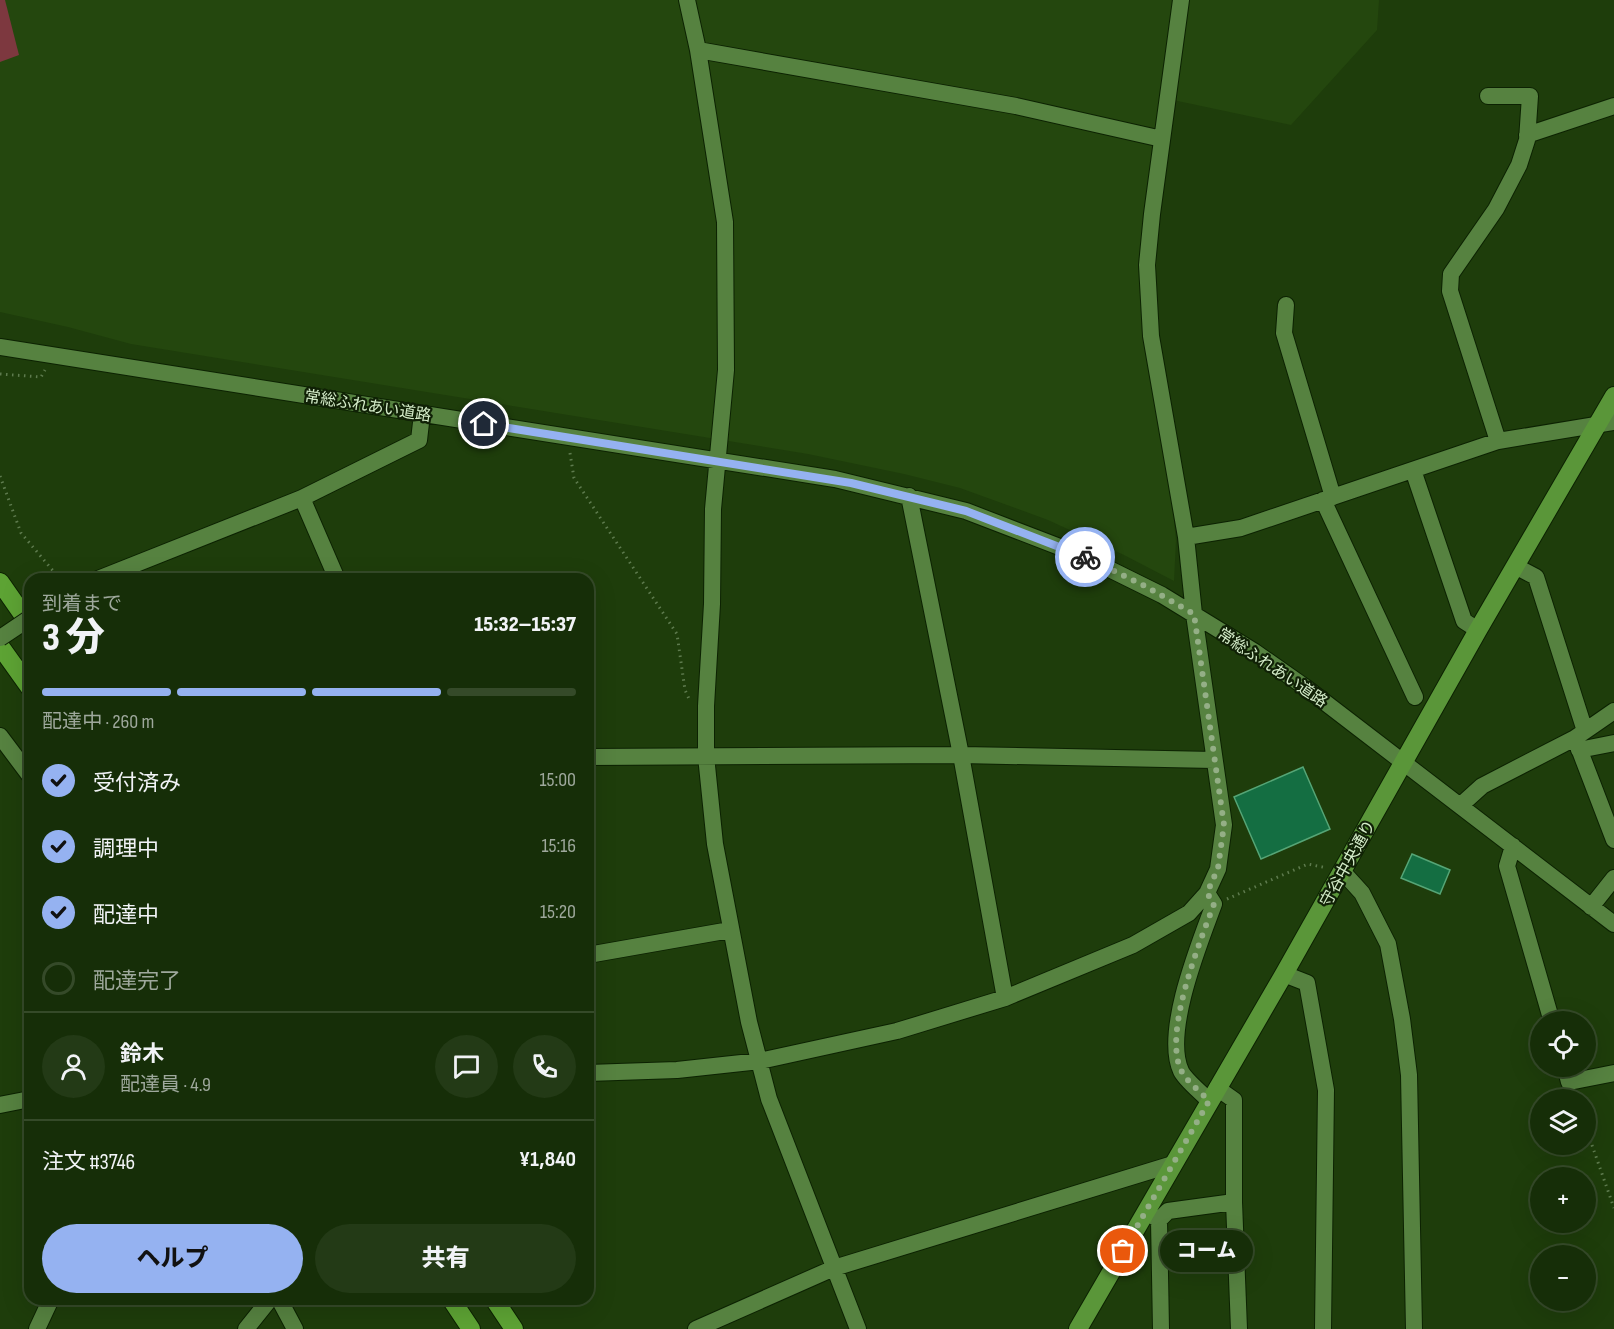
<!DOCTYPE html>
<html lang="ja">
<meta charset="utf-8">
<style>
body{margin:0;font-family:"Sofia Sans Condensed","Noto Sans JP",sans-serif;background:#233a16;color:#f1f3f6;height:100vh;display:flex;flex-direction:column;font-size:22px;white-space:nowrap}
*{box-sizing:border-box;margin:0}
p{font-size:20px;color:#9ea89c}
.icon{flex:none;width:33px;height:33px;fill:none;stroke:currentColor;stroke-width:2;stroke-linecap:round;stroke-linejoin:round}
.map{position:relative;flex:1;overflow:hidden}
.drawer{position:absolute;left:24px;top:573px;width:570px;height:732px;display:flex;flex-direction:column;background:#162e08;border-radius:18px;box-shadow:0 6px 24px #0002,0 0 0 2px #354a29}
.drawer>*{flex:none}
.tools{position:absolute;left:1530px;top:1011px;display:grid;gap:12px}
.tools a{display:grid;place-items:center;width:66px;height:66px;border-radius:50%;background:#162e08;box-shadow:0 6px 24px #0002,0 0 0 2px #354a29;font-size:30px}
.pin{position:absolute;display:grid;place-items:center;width:51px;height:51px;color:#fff;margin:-26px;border:3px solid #fff;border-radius:50%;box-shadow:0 2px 6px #0007}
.courier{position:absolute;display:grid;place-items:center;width:60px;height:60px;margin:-30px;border:4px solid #95b2f1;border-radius:50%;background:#fff;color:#222;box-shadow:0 2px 8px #0007}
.bubble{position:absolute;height:42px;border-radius:21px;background:#162e08;box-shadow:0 6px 24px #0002,0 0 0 2px #354a29;font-size:20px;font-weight:800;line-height:42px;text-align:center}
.headline em{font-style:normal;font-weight:800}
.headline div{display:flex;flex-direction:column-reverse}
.headline{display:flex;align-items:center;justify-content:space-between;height:102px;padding:0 18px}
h1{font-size:39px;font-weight:800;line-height:45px}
.bar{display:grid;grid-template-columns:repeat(4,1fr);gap:9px 6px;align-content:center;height:72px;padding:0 18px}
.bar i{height:8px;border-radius:4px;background:#354a29}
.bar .active{background:#95b2f1}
.bar p{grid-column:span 4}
.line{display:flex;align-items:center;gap:15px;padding:0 18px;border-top:2px solid #354a29}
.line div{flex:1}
.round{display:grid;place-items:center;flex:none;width:63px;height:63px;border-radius:32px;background:#233a16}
ol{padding:0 18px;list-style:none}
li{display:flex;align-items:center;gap:18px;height:66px}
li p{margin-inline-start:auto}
li .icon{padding:6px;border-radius:50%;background:#95b2f1;color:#111;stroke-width:4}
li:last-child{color:#9ea89c}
li i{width:33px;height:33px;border:3px solid #354a29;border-radius:50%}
.primary-button{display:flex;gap:12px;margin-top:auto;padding:12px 18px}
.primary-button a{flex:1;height:69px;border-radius:36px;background:#95b2f1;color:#111;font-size:24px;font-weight:800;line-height:69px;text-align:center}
.primary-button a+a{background:#233a16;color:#f1f3f6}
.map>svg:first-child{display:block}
.built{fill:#24470e}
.green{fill:#7d383f}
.building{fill:#146e42;stroke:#55a576;stroke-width:1.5}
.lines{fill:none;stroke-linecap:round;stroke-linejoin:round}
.minor-casing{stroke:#0c2202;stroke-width:18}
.major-casing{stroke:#0c2202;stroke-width:20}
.highway-casing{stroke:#0c2202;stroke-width:20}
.path{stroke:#5e7b4e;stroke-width:3;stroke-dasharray:1.5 4.5;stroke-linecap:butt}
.minor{stroke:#568240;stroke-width:16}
.major{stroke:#5a9639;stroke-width:18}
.highway{stroke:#5da334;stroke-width:18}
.minor-bridge-casing{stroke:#0c2202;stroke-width:18;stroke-linecap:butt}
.minor-bridge{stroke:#568240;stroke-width:16}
.done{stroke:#94af86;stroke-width:6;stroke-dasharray:0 10.8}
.route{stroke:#95b2f1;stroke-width:8}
.labels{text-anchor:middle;stroke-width:4.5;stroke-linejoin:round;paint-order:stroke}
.street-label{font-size:16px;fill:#d4ecc9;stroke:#102106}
</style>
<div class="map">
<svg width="1614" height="1329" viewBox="0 0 1614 1329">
<rect width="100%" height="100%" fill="#1e3d0b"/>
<path class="built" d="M0,0h1379l-2,30 -86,95 -118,-25 -15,130 -4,96 22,215 -2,40 -50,-26 -76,-35 -88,-32 -56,-14 -96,-20 -677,-110 -63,-17 -68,-15z"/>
<path class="green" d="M0,0h5l14,55 -19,7z"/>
<path class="building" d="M1303,767l27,62 -69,30 -27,-62z
M1412,854l38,16 -10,24 -39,-16z"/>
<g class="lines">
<g class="minor-casing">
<path id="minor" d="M687,0l11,50 27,172 1,148 -13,139 -1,95 -6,102v50l9,88 34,178 20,77 89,230
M698,50l318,56 146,33
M1488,96h42l-3,44 -8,25 -23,44 -45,65 -1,17 48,150
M1527,135l87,-29
M1286,305l-2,28 49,164
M0,347l835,132 131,32 117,45 79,39 93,57 50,35 309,237
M1413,470l51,151 14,9
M909,496l52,259 44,243
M302,498l35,81
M1323,500l92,197
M1186,537l55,-9 257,-87 116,-19
M1515,566l21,11 49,154
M98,579l204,-81 117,-58 3,-26
M0,736l30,40
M1575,738l39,102
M1579,750l35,-7
M588,757l373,-2 253,5
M1461,805l21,-19 93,-48 39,-27
M1513,846l-6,20 45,156
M1342,871l20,22 26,51 14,75 7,56 5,254
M1207,893l7,11c-14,38 -51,128 -33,167 4,9 21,22 28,30
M1591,907l23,-29
M588,955l142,-25
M1284,974l23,9 19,107 -3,239
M1565,1066l4,16 45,-9
M588,1073l89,-3 83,-9 137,-30 108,-33 128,-53 56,-32 18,-20 11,-24 6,-44 -30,-211 -8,-77 -35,-201 -4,-71 5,-51 29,-214
M1217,1088l17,12v102l5,127
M0,1105l30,-6
M1146,1212l13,8 2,109
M1159,1220l9,-9 66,-9
M279,1299l16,30
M37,1329l14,-30
M246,1329l24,-30
M696,1329l138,-61 339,-104"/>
</g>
<g class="major-casing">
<path id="major" d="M1078,1329l206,-355 194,-344 136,-234"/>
</g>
<g class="highway-casing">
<path id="highway" d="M0,582l30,43
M0,646l30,42
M451,1299l20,30
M494,1299l20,30"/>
</g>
<path class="path" d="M0,374l41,3 4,-7
M570,453l4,25 103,156 8,56 5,11
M0,476l21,57 39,46
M1227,899l81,-35 19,4
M1586,1128l28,80"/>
<use href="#minor" class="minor"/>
<use href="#major" class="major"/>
<use href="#highway" class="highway"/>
<g class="minor-bridge-casing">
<path id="minor-bridge" d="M0,638l30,-20"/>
</g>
<use href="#minor-bridge" class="minor-bridge"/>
</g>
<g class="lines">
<path class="done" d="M1085,557l60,29 49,28 30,211 -6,43 -11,25 7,11c-14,38 -51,128 -33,166 5,11 20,22 28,31l-86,150"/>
<path class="route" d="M484,424l367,59 115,28 119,46"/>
</g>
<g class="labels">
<g class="street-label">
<text transform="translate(368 405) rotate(9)" y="6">常総ふれあい道路</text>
<text transform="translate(1273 667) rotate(34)" y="6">常総ふれあい道路</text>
<text transform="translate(1347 863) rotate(-61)" y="6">守谷中央通り</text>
</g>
</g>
</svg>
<div class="tools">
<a><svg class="icon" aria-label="locate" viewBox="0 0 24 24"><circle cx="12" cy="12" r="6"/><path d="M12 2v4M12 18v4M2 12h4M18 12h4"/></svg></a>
<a><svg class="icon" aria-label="layers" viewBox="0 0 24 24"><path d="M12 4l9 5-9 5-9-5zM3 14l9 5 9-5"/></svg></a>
<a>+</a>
<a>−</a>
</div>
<div class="pin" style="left:1123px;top:1251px;background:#ea580c"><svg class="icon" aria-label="bag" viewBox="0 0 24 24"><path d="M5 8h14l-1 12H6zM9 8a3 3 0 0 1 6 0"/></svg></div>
<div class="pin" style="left:484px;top:424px;background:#1f2937"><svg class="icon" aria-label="home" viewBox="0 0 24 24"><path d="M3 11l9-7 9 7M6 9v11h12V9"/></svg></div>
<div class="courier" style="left:1085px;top:557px"><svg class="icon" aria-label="bike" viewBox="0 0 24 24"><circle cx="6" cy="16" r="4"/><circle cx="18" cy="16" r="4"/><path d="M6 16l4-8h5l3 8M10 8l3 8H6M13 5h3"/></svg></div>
<div class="bubble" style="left:1160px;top:1230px;width:93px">コーム</div>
<section class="drawer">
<div class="headline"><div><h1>3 分</h1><p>到着まで</p></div><em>15:32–15:37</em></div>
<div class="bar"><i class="active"></i><i class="active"></i><i class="active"></i><i></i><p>配達中 · 260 m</p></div>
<ol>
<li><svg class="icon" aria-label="check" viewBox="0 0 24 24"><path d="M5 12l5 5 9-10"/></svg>受付済み<p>15:00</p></li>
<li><svg class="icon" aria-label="check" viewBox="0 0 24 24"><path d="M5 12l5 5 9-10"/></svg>調理中<p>15:16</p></li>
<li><svg class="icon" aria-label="check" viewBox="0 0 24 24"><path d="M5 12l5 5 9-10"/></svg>配達中<p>15:20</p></li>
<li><i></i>配達完了</li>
</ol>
<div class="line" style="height:108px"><a class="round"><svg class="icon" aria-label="person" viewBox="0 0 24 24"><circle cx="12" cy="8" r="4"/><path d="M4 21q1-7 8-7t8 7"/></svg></a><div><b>鈴木</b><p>配達員 · 4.9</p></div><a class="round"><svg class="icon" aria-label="chat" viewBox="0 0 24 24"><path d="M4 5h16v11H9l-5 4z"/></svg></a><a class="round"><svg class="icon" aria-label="phone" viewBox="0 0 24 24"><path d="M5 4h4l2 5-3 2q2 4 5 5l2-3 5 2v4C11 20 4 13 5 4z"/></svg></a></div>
<div class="line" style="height:78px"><div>注文 #3746</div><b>¥1,840</b></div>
<div class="primary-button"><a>ヘルプ</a><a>共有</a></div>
</section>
</div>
